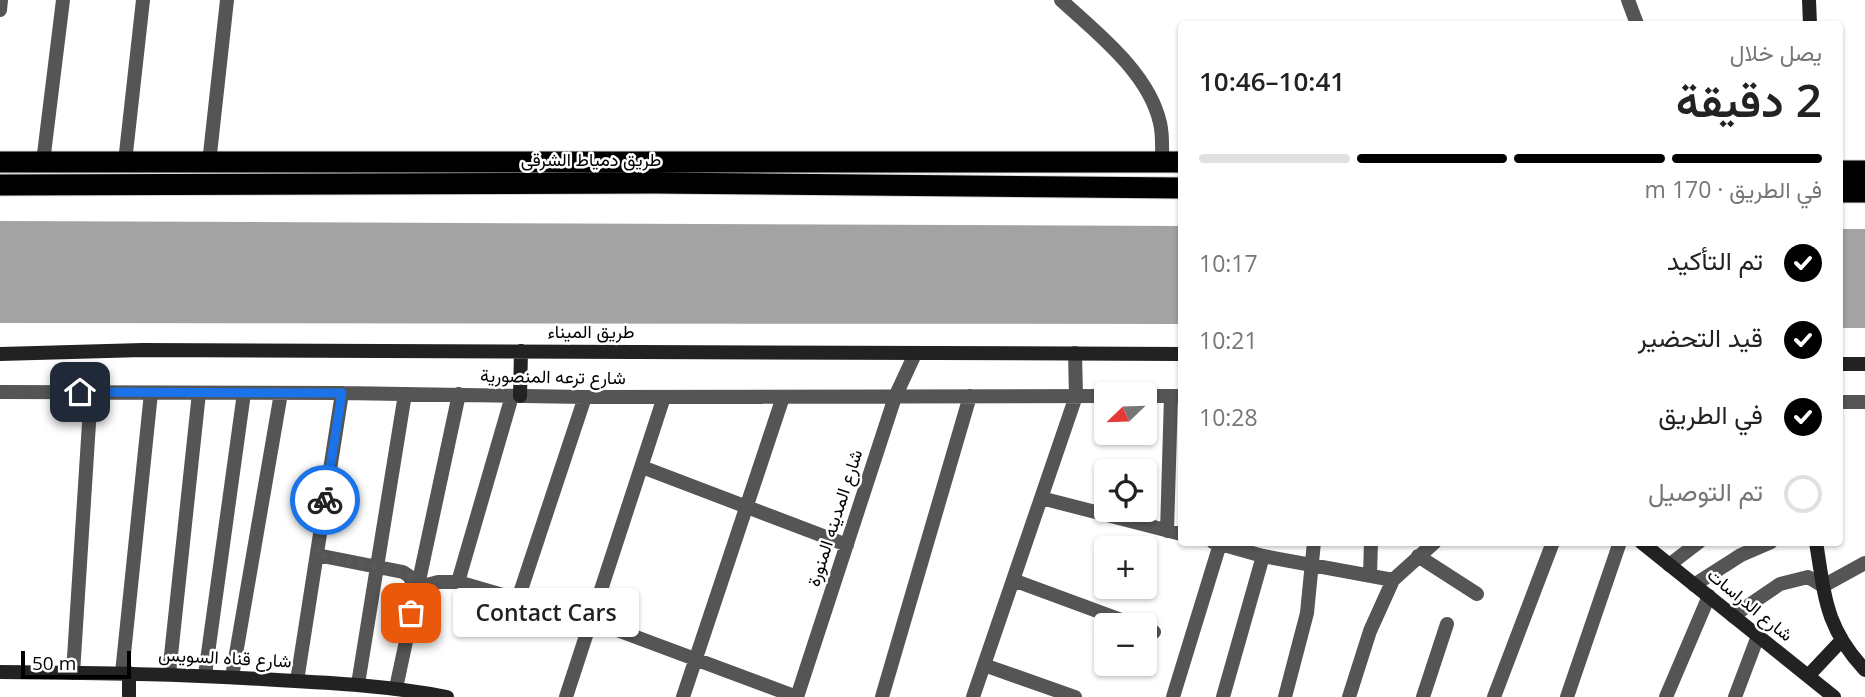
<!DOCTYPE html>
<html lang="ar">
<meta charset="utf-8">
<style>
body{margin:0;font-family:"Open Sans",Vazirmatn,sans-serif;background:#f6f6f6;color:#222;direction:rtl;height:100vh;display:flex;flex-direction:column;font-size:26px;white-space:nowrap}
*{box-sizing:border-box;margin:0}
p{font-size:23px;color:#767676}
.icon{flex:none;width:38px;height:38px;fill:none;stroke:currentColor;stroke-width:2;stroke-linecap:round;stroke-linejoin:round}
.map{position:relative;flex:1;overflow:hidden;direction:ltr}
.details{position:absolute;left:1178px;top:21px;width:665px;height:525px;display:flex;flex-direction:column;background:#fff;border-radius:7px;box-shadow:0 2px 5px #0004;direction:rtl}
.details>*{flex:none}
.needle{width:46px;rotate:247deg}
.controls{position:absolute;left:1094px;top:382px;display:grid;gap:14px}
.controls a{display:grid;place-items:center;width:63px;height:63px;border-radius:7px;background:#fff;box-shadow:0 2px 5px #0004;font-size:35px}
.scale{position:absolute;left:21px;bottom:18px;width:110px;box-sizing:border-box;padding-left:7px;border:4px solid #000;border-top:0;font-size:19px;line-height:24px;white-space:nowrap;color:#000;-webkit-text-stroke:5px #fff;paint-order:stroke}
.pin{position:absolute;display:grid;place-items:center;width:60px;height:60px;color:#fff;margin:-30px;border-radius:14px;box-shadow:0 4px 10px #0006}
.courier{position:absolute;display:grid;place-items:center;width:70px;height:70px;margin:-35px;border:5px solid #1a73e8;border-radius:50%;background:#fff;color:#222;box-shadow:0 2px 9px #0007}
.bubble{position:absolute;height:49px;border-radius:7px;background:#fff;box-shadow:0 2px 5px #0004;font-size:23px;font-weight:600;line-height:49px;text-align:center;direction:rtl}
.head em{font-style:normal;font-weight:600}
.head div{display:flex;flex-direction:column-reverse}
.head{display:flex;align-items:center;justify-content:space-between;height:119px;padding:0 21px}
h1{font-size:46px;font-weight:600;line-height:52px}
.bar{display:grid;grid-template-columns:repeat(4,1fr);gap:10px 7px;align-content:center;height:84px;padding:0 21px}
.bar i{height:9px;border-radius:5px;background:#e0e0e0}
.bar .on{background:#000}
.bar p{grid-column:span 4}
ol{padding:0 21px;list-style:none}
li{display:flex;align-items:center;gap:21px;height:77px}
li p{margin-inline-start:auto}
li .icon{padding:7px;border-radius:50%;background:#000;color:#fff;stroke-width:4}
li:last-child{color:#767676}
li i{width:38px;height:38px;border:4px solid #e0e0e0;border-radius:50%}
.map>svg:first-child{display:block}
.water{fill:#a3a3a3}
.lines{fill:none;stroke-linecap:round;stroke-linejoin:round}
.highway-casing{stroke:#dbdbdb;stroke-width:23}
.street{stroke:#555;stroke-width:14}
.secondary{stroke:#222;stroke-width:14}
.highway{stroke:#000;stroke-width:21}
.done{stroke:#595959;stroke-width:7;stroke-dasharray:0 12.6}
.route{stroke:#1a73e8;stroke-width:9}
.labels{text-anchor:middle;stroke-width:5;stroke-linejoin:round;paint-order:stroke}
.street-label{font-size:18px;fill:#000;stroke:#fff}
</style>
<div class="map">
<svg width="1865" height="697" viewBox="0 0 1865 697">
<rect width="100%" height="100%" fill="#fff"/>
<path class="water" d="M0,221l1181,5v98l-1181,-1z
M1839,229h26v99h-26z"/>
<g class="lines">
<g class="highway-casing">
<path id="highway" d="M0,162h1181
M1839,171h26
M0,185l654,-2 527,5
M1839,192h26"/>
</g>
<path class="street" d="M1061,0c36,33 88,73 99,123 3,12 2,26 2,38
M1628,0l9,24
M0,10l1,-10
M43,162l20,-162
M125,162l18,-162
M209,163l18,-163
M0,392l342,1 243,4 521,-1
M1144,396h37
M1839,402h26
M642,467l205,78
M1041,498l140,36
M1167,531l4,-135
M1213,542l50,14 130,24
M317,555l86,17 6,4 7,12 22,-6h20l135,39 204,76
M1418,556l59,38
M1669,565l30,-23
M1370,575l1,-33
M1013,580l122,45
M458,582l54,-186
M1694,585l47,-30 30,-13
M518,599l67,-202
M1733,616l47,-32 28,-7 15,9 42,-23
M1144,628l10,4
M984,665l91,32
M73,673l18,-281
M122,673l29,-280
M169,674l30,-281
M205,675l39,-282
M232,677l49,-284
M297,681l45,-288
M358,684l47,-290
M396,688l63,-294
M566,697l98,-300
M683,697l100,-300
M797,697l98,-300 20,-43
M882,697l88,-301
M973,697l103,-301 -1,-43
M1173,697l47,-153
M1223,697l40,-141
M1285,697l22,-84 7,-71
M1349,697l21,-66 23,-51 42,-38
M1423,697l24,-73
M1494,697l59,-155
M1567,697l53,-155
M1666,697l43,-101
M1735,697l23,-61"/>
<path class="secondary" d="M1809,0l1,24
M0,354l143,-4 1038,4
M1839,364h26
M520,396l1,-45
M1641,542l193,155
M1816,542c9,55 9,85 49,128
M0,672c93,1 185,2 277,8 58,3 113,6 170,17
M1808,676l33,-35
M129,697v-24"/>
<use href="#highway" class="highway"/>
</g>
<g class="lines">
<path class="done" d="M325,500l-8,55 86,17 7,4 6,12 -5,25"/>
<path class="route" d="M80,392l262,1 -17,107"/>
</g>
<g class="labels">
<g class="street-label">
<text x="591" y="166">طريق دمياط الشرقى</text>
<text x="591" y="338">طريق الميناء</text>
<text transform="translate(553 377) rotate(1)" y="6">شارع ترعه المنصورية</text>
<text transform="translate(835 518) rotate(-72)" y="6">شارع المدينه المنورة</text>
<text transform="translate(1750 605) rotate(39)" y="6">شارع الدراسات</text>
<text transform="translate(225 658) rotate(3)" y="6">شارع قناه السويس</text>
</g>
</g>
</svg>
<div class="controls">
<a><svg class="needle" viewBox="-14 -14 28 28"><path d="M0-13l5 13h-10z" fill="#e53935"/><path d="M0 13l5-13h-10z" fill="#767676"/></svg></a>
<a><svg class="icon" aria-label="locate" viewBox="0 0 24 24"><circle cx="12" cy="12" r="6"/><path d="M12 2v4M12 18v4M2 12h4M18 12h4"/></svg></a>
<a>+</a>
<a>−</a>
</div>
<div class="scale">50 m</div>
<div class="pin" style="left:411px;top:613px;background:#ea580c"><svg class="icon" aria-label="bag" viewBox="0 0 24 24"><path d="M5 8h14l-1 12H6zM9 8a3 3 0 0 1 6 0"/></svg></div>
<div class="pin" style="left:80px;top:392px;background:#1f2937"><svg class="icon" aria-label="home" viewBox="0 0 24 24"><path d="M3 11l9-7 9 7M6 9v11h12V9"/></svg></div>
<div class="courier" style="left:325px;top:500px"><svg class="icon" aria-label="bike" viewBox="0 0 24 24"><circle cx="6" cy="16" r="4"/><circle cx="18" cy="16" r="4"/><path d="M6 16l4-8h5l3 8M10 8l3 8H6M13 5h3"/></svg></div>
<div class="bubble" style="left:453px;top:588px;width:186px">Contact Cars</div>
<section class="details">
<div class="head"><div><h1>2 دقيقة</h1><p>يصل خلال</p></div><em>10:41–10:46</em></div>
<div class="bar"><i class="on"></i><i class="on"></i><i class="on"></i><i></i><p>في الطريق · 170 m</p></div>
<ol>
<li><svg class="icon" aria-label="check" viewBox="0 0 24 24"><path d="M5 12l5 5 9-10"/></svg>تم التأكيد<p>10:17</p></li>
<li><svg class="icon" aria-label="check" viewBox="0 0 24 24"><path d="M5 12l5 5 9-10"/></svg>قيد التحضير<p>10:21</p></li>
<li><svg class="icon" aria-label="check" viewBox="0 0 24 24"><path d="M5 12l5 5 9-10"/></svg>في الطريق<p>10:28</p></li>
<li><i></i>تم التوصيل</li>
</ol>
</section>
</div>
